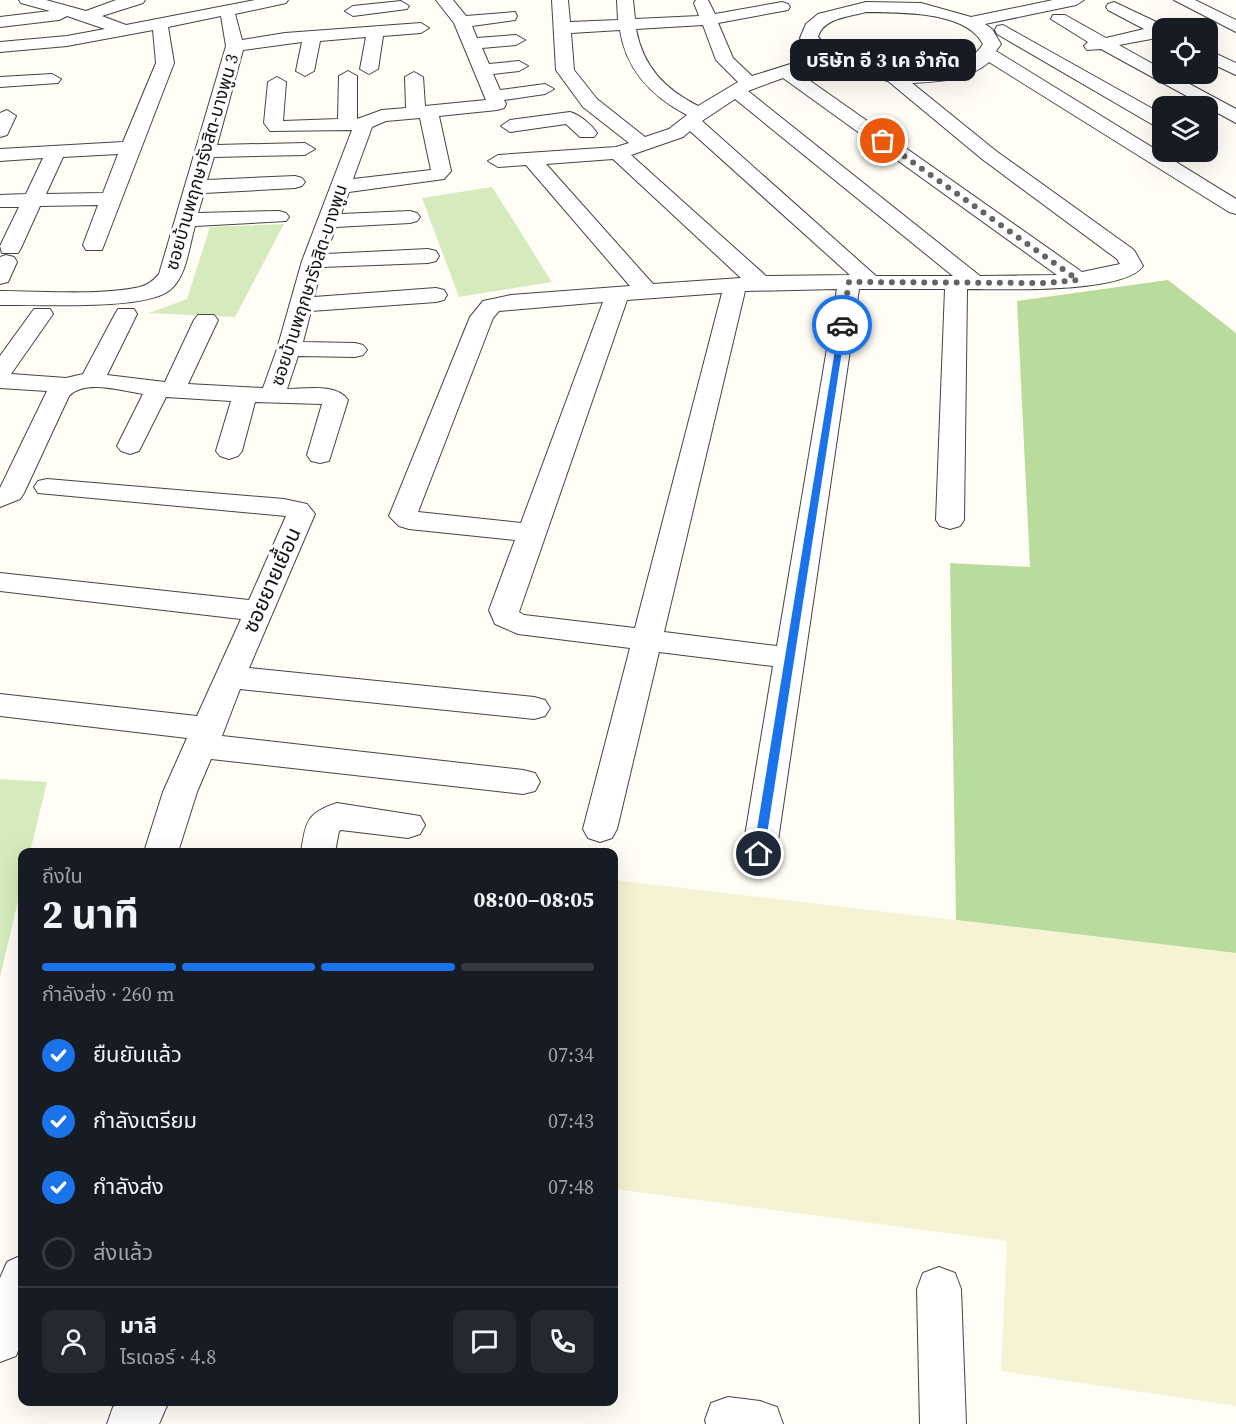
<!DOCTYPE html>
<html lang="th">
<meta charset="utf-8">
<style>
body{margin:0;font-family:"Source Serif 4","Noto Sans Thai",serif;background:#242831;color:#f1f3f6;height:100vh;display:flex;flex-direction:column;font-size:22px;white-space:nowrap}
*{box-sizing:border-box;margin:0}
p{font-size:20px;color:#9ea1a6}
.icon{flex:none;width:33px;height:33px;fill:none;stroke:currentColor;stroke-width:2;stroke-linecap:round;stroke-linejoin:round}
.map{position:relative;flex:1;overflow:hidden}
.drawer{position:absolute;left:18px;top:848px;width:600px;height:558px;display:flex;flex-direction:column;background:#171b24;border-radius:12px;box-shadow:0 6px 24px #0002}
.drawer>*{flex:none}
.fabs{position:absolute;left:1152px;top:18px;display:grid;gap:12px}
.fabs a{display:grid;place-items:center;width:66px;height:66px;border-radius:12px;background:#171b24;box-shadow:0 6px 24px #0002;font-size:30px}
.pin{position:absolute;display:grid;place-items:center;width:51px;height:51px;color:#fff;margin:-26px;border:3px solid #fff;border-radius:50%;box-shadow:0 2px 6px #0007}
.courier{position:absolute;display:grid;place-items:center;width:60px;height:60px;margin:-30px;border:4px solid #1a73e8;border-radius:50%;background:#fff;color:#222;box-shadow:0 2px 8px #0007}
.bubble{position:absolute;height:42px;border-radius:12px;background:#171b24;box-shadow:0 6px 24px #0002;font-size:20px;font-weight:700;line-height:42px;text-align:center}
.summary em{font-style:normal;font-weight:700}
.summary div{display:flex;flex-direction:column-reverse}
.summary{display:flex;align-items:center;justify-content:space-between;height:102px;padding:0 24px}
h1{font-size:39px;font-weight:700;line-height:45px}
.bar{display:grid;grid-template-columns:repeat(4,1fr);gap:9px 6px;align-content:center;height:72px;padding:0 24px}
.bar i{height:8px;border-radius:4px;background:#363941}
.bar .selected{background:#1a73e8}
.bar p{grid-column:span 4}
.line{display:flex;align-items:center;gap:15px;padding:0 24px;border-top:2px solid #363941}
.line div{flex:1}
.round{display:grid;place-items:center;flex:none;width:63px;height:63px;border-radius:12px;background:#242831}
ol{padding:0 24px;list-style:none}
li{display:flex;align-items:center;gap:18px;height:66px}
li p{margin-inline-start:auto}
li .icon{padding:6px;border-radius:50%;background:#1a73e8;color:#fff;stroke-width:4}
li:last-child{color:#9ea1a6}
li i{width:33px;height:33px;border:3px solid #363941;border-radius:50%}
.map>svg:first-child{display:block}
.farmland{fill:#f6f3d4}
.green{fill:#d5ebbd}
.forest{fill:#b9dc9c}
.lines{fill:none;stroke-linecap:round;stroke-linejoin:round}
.minor-casing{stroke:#444;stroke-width:2}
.minor{fill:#fff;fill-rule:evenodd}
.route{fill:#1a73e8}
.done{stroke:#646461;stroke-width:6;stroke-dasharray:0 10.8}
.labels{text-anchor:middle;stroke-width:6;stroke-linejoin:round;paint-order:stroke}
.far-street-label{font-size:18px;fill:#111;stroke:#fff}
.street-label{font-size:21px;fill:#111;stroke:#fff}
</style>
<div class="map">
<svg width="1236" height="1424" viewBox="0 0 1236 1424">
<rect width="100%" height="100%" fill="#fffdf5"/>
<path class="farmland" d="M614,880l622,73v453l-235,-35 6,-130 -393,-52z"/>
<path class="green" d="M492,187l60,95 -93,15 -37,-99z
M284,224l-49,93 -86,-4 38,-14 23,-72z
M0,779l47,3 -17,70h-8v32l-22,93z"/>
<path class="forest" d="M1168,280l68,53v620l-280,-33 -6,-357 80,4 -13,-266z"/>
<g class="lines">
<g class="minor-casing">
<path id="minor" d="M19,0h27l40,11 30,-11h29l-2,3 -41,13 24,9 129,-25h33l-2,3 -51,11 7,26 43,-7 136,-10 8,5 -8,5 -38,3 -5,33 -9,5 -9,-5 6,-32 -46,4 -6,30 -9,5 -9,-5 6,-29 -59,8 -26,95 88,-2 10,6 -10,6 -91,2 -7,23 88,-4 7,2 3,4 -3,4 -7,2 -91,5 -6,20 81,-2 7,2 3,4 -3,4 -91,5c-6,20 -8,50 -25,64 -25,21 -134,14 -170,15v-14c44,0 98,5 140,-4 8,-2 14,-7 19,-13l67,-228 -5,-30 -53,11 6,36 -72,187h-16l-3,-5 15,-40 -58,1 -19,42 -3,5h-16l-2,-7 19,-39h-19v-12l26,-1 17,-36 -43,3v-12l123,-7 33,-79 -3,-33 -86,16 -67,6v-10l67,-6 38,-7 -38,-13 -8,4 -59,7v-10l50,-6 -29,-8zM118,154l-15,39 -57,1 17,-37z
M436,0h17l13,16 49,-4 2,4 -2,4 -43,6 5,12 39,-3 9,5 -9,5 -34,3 7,16 30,-3 9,5 -9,5 -26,3 7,16 45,-6 9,5 -9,5 -41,6 2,4 -2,4 -7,2 -58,6 12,55 -7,8 -95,13 -8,22 69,-3 7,2 3,4 -3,4 -7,2 -74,4 -10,27 102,-5 8,2 3,5 -3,5 -8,2 -106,4 -8,30 122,-9 8,2 3,5 -3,5 -8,2 -125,9 -8,31 52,1 8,2 4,5 -4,5 -8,2 -57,-1 -11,33c18,0 50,-6 61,11l-19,61 -9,2 -9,-2 -4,-6 15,-51 -67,-2 -13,49 -4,5 -9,3 -9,-3 -4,-5 15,-50 -65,-4 -27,54 -9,3 -9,-3 -4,-5 26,-52c-21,-3 -58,-15 -74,2l-45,97 -4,6 -20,8v-19l47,-97 -47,-3v-32l34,-47h16l3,5 -42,60 55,4 17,-4 32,-60 3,-5h16l3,5 -30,61 58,7 29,-62 4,-5h16l4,5 -30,64 75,4 14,-39 25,-88 50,-131 -82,1 -6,-8 4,-41 9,-5 9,5 -3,39 55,-2 1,-43 9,-5 9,5v43l25,-9 24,-2 -1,-31 9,-5 9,5 2,29 61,-6 -32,-77zM420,118l11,52 -78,9 19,-52 14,-6z
M552,0h16l2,22 48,-2 -1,-20h16l2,19 64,-3 -5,-13 2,-3h12l7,14 67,-12 6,2 2,3 -2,3 -70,13 15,35 19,18 48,-15h12l3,4 -3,4 -13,4 283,199 38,-8 -3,-5 -135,-100 -94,-78 -50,-12 -22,-12 -16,-19 6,-14 12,-10 48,-12 55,1 50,14 82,-17h31l-8,5 -91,19 7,5 9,15 -5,7 240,148v15l-7,-2 -240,-150c-20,18 -51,20 -77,21l84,68 138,99 9,16c-19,28 -142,23 -176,23l-3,231 -4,6 -10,3 -10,-3 -4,-6 9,-231h-86l-83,565 -5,10 -12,4 -12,-4 -5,-10 31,-188 -114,-14 -42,177 -5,9 -12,4 -12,-4 -5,-9 47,-181 -112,-14 -23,-10 -6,-14 26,-70 -106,-11 -10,-3 -10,-10 81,-199 13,-16 28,-6 119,-9 -104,-121 -28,2 -10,-6 10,-6 118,-8 13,-4 -46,-36 -27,-37zM866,12c34,1 99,-2 117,32 -29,47 -133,31 -165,-7 5,-19 31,-20 48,-25zM703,25l13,35 22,22 -40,24c-33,-17 -55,-39 -62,-77zM620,30c6,40 31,66 67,85l-18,14 -24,8 -48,-38 -23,-29 -3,-37zM783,78l274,197 -77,1 -232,-185zM735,99l218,177h-77l-174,-155zM690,131l160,144 -84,1 -135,-121 52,-18zM613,159l128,119 -88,6 -107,-120zM837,289l-60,357 -113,-14 81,-341zM722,293l-87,335 -111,-13 -5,-3 108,-312zM603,302l-82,221 -103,-11 75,-194 6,-7z
M1174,0h21l41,20v12z
M401,1l8,5 -2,3 -54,7 -8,-5 8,-5z
M1114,2l55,26h-7v9l-43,8 43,24v5h9l65,35v14l-135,-74 -14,1 -3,-4 4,-4 -37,-23 2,-4h12l41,23 38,-9 -36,-19 -2,-3 2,-3z
M1003,25l159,89v14l-7,-2 -158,-92 -2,-4 2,-4z
M1208,50l28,13v12l-28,-13z
M52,74l9,5 -3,4 -58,4v-10z
M7,110l9,6 -9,19 -7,2v-24z
M570,112c10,3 21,12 27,21l-3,4h-14l-14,-13 -56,8 -9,-6 9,-6z
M6,255l8,2 3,5 -9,20 -8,2v-27z
M47,479l237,20 23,5 8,10 -66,154 285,29 11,3 5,8 -5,8 -11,3 -294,-30 -18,47 301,34 12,3 5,9 -5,9 -12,3 -312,-35 -14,33 -19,60h-34l19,-60 24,-54 -187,-22v-22l197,22 44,-97 -241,-28v-18l249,27 37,-84 -248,-23 -4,-6 4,-6z
M337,803l83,13 5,9 -5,9 -12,4 -67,-8 -2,1 -4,21h-34c5,-30 5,-39 36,-49z
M22,1255v85l-6,16 -16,6v-84l7,-16z
M939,1267l16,6 6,16 5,135h-46l-3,-135 6,-16z
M728,1397l32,4 17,6 6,17h-77l-1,-4 6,-17z
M121,1401h48l-10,23h-52l6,-17z"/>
</g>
<use href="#minor" class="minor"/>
</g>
<path class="route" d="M842,323l4,2 -82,529 -5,4 -6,-4 86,-529z"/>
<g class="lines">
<path class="done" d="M842,325l7,-43 195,1 34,-3 -195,-139"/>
</g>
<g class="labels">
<g class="far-street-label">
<text transform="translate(202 162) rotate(-74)" y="6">ซอยบ้านพฤกษารังสิต-บางพูน 3</text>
<text transform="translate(309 285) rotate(-72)" y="6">ซอยบ้านพฤกษารังสิต-บางพูน</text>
</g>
<g class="street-label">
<text transform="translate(272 580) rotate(-66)" y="7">ซอยยายเยื้อน</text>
</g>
</g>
</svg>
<div class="fabs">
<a><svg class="icon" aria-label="locate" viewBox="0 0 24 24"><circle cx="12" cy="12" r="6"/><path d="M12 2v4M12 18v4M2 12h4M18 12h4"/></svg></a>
<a><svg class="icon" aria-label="layers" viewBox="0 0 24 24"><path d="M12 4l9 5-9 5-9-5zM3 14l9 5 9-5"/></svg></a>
</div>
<div class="pin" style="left:883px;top:141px;background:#ea580c"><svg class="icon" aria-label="bag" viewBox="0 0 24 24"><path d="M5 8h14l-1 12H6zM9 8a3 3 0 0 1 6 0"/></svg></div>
<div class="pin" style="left:759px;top:854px;background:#1f2937"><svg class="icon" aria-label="home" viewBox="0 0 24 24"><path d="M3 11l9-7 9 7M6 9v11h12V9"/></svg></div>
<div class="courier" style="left:842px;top:325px"><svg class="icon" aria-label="car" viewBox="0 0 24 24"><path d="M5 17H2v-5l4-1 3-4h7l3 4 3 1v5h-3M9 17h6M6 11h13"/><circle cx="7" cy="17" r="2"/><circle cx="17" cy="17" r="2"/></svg></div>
<div class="bubble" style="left:790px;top:39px;width:186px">บริษัท อี 3 เค จำกัด</div>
<section class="drawer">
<div class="summary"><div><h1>2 นาที</h1><p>ถึงใน</p></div><em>08:00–08:05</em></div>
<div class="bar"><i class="selected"></i><i class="selected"></i><i class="selected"></i><i></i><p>กำลังส่ง · 260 m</p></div>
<ol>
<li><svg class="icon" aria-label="check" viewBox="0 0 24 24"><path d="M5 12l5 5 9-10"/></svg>ยืนยันแล้ว<p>07:34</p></li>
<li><svg class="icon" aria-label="check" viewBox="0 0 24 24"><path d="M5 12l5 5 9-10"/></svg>กำลังเตรียม<p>07:43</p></li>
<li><svg class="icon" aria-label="check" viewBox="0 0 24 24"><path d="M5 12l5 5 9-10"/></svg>กำลังส่ง<p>07:48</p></li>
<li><i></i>ส่งแล้ว</li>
</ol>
<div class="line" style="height:108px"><a class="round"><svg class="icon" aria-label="person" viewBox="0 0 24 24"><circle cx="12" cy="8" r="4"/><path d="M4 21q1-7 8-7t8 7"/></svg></a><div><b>มาลี</b><p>ไรเดอร์ · 4.8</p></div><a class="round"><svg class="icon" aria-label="chat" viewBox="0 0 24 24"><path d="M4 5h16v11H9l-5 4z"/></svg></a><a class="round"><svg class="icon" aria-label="phone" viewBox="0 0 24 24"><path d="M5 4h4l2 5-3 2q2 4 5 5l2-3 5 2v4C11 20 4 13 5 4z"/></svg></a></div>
</section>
</div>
